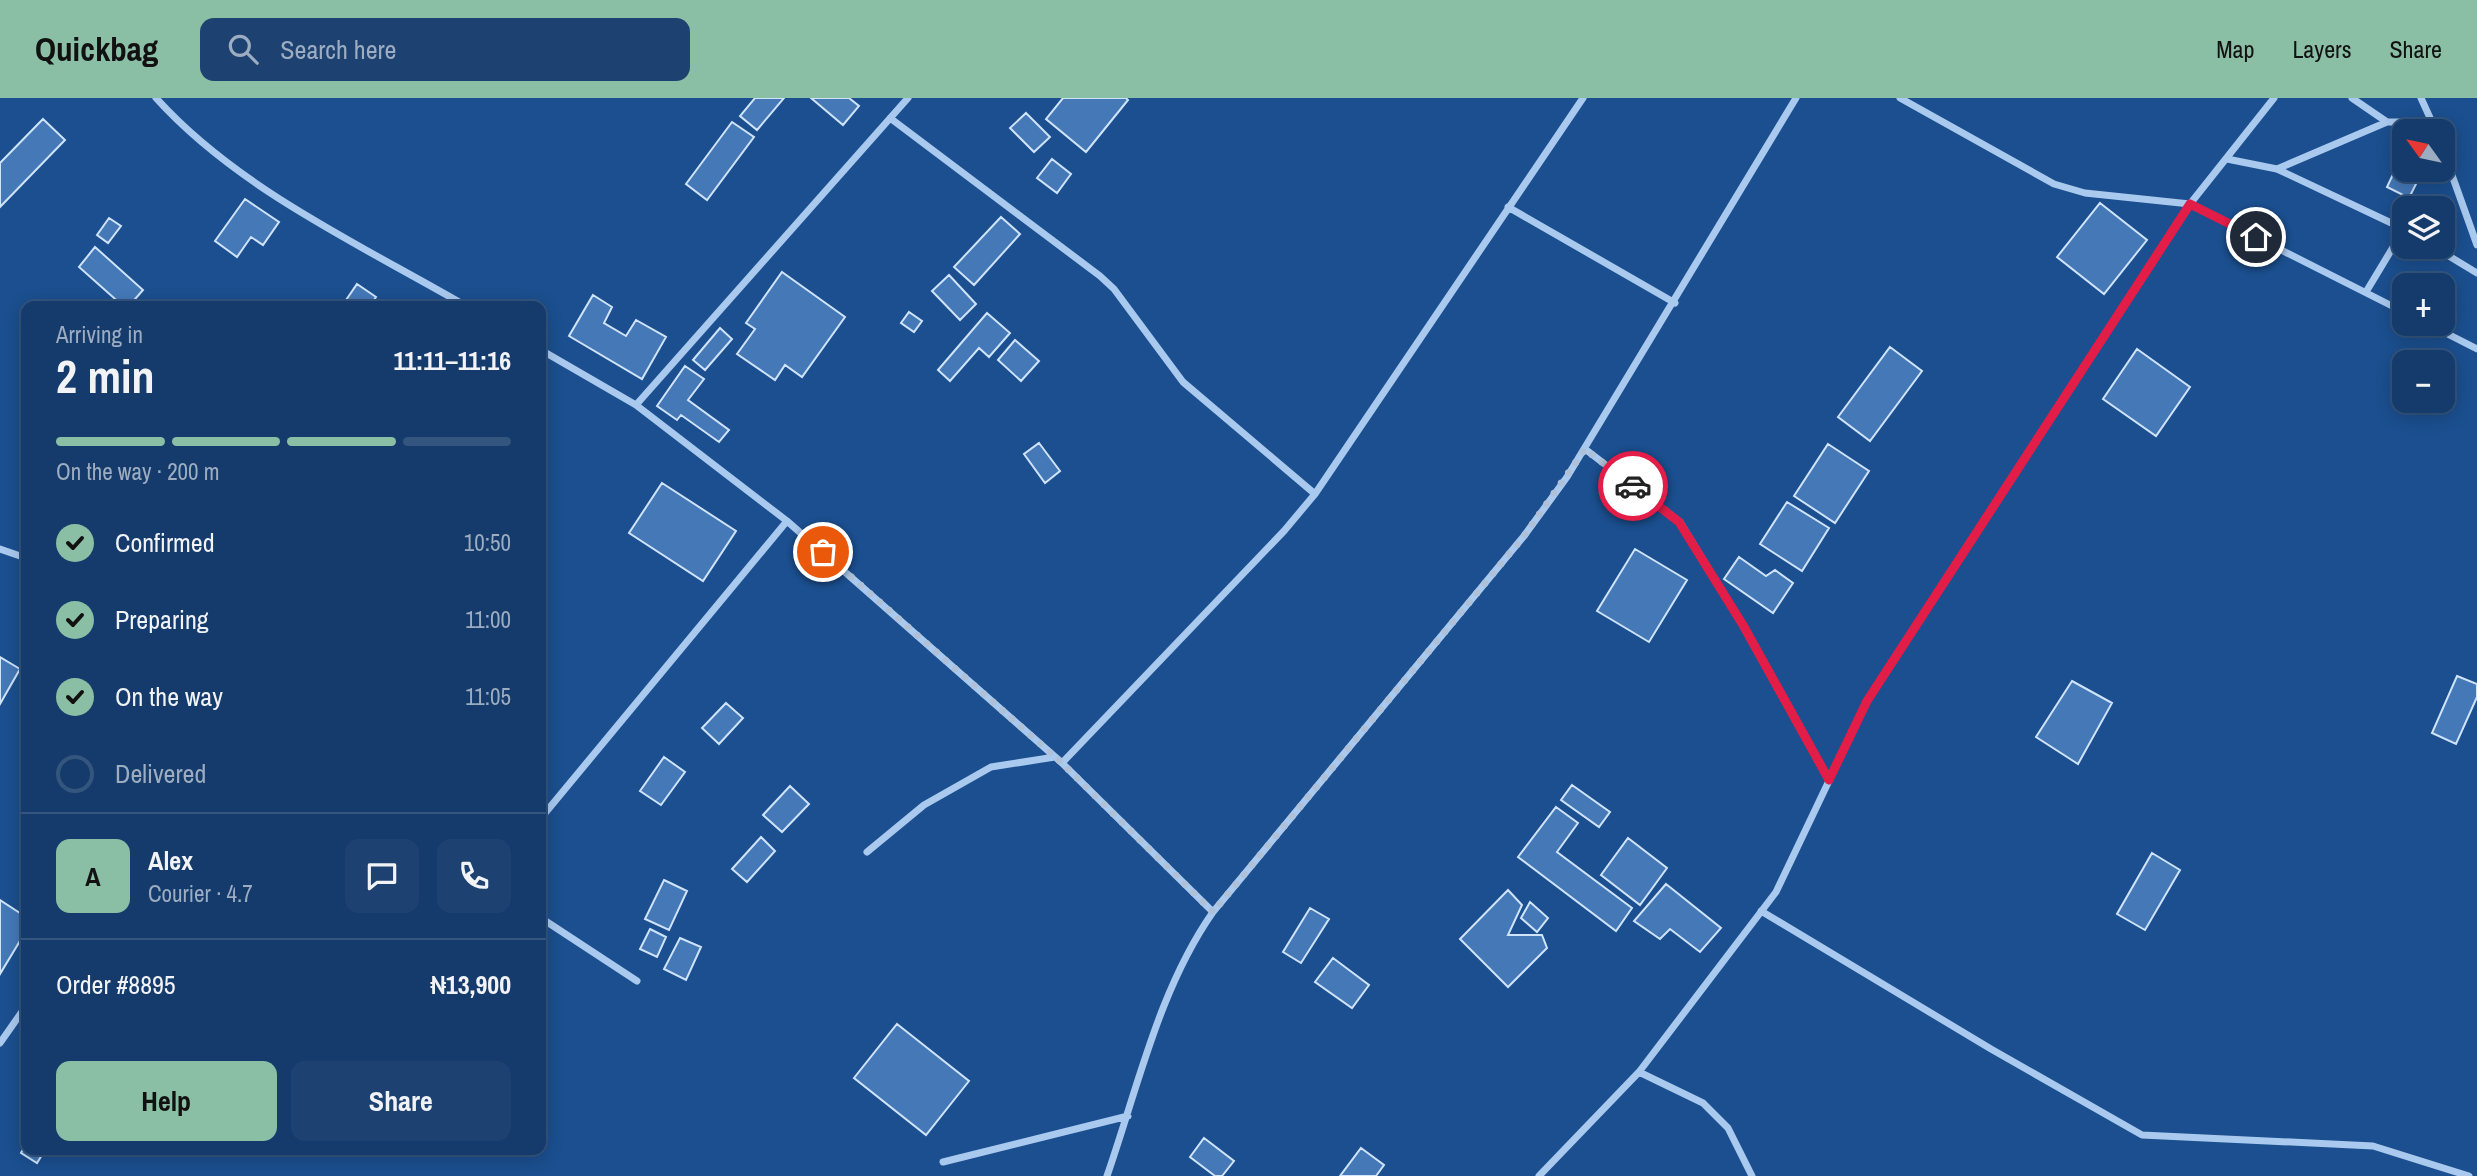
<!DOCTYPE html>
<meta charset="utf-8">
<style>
body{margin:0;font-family:"Archivo Narrow",sans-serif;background:#1d4271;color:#f1f3f6;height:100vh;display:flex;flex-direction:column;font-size:26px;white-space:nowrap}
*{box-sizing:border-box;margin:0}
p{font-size:23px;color:#9dadc1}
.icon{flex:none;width:38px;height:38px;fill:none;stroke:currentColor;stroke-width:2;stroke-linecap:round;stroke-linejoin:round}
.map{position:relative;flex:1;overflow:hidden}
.side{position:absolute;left:21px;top:203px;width:525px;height:854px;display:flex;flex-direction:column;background:#143b6b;border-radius:14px;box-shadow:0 4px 18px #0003,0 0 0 2px #33557e}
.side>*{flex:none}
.needle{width:46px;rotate:303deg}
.tools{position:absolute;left:2392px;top:21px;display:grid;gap:14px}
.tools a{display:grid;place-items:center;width:63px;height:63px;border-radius:14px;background:#143b6b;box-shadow:0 4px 18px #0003,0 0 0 2px #33557e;font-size:35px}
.pin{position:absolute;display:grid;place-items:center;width:60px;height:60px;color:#fff;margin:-30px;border:4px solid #fff;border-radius:50%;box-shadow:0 2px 7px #0007}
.courier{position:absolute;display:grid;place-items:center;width:70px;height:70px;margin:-35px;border:5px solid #e11d48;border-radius:50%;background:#fff;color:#222;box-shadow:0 2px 9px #0007}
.overview em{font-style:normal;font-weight:700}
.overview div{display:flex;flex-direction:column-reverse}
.overview{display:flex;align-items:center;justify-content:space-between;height:119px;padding:0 35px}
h1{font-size:46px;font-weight:700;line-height:52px}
.bar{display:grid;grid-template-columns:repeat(4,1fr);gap:10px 7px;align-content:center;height:84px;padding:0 35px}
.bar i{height:9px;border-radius:5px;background:#33557e}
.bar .active{background:#8abfa5}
.bar p{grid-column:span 4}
.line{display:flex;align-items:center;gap:18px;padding:0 35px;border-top:2px solid #33557e}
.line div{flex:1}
.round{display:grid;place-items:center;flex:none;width:74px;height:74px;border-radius:14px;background:#1d4271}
ol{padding:0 35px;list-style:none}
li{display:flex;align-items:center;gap:21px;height:77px}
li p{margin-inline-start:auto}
li .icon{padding:7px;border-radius:50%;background:#8abfa5;color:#111;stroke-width:4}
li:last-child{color:#9dadc1}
li i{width:38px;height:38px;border:4px solid #33557e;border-radius:50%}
.primary-button{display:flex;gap:14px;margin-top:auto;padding:14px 35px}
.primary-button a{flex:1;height:80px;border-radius:14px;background:#8abfa5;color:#111;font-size:28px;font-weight:700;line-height:80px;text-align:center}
.primary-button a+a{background:#1d4271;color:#f1f3f6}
header{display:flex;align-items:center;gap:42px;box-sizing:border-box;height:98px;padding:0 35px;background:#8abfa5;color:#111}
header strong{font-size:33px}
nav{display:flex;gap:38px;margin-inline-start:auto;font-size:24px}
.search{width:490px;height:63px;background:#1d4271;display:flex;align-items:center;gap:18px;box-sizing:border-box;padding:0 24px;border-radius:14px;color:#9dadc1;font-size:26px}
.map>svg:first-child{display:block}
.building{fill:#4478b7;stroke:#cfe3fa;stroke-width:2}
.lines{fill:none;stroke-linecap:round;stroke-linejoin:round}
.minor{stroke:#a9c9ee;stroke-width:7}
.done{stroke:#afc1d8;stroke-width:7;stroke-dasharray:0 12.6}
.route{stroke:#e11d48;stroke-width:9}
</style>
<header>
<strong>Quickbag</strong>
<div class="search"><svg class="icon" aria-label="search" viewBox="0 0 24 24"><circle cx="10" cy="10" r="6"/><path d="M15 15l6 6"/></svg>Search here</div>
<nav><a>Map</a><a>Layers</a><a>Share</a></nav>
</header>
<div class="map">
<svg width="2477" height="1078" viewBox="0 0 2477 1078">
<rect width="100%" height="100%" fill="#1b4f8f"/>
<path class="building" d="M755,0h29l-27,32 -17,-14z
M811,0h38l10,8 -16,19z
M1063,0h63l2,2 -42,52 -40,-33z
M1026,15l24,24 -16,15 -24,-24z
M43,21l22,21 -65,67v-44z
M732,24l22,15 -47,63 -21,-16z
M2404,53v19h19l-14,28 -22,-11z
M1052,61l19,15 -14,19 -20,-15z
M245,101l34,23 -16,23 -12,-8 -14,20 -22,-16z
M2100,105l47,37 -43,54 -47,-37z
M1001,119l19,17 -46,51 -20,-18z
M109,120l12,8 -13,17 -11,-8z
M95,149l48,43 -14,16h-6l-44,-39z
M782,174l63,45 -43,60 -17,-12 -10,15 -38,-26 18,-25 -9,-6z
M949,177l27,29 -16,16 -28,-29z
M357,186l19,13 -6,9h-28z
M593,197l19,12 -8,16 22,13 10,-16 30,17 -24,42 -73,-43z
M909,214l13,9 -8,11 -13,-9z
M987,215l23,20 -21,24 -10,-9 -29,33 -12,-11z
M720,230l12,11 -27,31 -12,-10z
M1015,242l24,21 -18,20 -23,-21z
M1890,249l32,24 -52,70 -32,-24z
M2137,251l53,38 -34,49 -53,-37z
M685,268l19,13 -16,21 41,30 -10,12 -38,-27 -4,5 -20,-14z
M1039,345l21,28 -15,12 -21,-29z
M1828,346l41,27 -34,52 -41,-27z
M662,385l74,48 -33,50 -74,-48z
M1787,404l42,26 -27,43 -42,-27z
M1635,451l52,31 -38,62 -52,-31z
M1739,459l27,19 9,-6 18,13 -20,30 -49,-34z
M0,559l20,12 -20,35z
M2457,578l20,8v13l-21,47 -24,-11z
M2072,583l40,22 -34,61 -42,-27z
M726,605l17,15 -24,26 -17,-16z
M664,659l21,15 -24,33 -21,-14z
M1572,687l38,27 -11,15 -38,-27z
M790,688l19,18 -27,28 -19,-17z
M1556,709l22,16 -21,29 75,56 -16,23 -98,-74z
M761,739l14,14 -28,31 -15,-13z
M1628,740l39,30 -27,37 -39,-30z
M2152,755l28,17 -35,60 -28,-16z
M664,782l23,11 -18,39 -24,-11z
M1666,786l55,44 -21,24 -30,-23 -10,10 -26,-18z
M1508,792l14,15 -14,30h34l5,13 -39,39 -48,-48z
M0,802l26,17v14l-26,43z
M1530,804l18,16 -11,14 -16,-14z
M1310,810l19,11 -28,44 -18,-11z
M650,831l16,8 -9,20 -17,-8z
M680,840l21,9 -15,33 -22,-11z
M1333,860l36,27 -17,23 -37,-26z
M897,926l72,57 -43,54 -72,-57z
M1204,1040l30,23 -12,15h-7l-25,-19z
M26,1046v6h19l-8,13 -16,-10z
M1361,1050l23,17 -8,11h-36z"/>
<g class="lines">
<path class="minor" d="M156,0c82,91 205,147 310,208
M1900,0l154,86 31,9 105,11 214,108
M2352,0l35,24
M2421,0l15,33
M890,20l210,158 14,13 69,93 132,112
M2443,52l34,95
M2227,61l50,10 127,60
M2277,71l110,-47h45
M1508,109l167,96
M2434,149l43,26
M2366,194l38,-63
M2428,226l49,25
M541,252l95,55 151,116 275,242 151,149
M636,307l272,-307
M1585,351l95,73 63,103 86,155
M0,451l26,9
M1062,665l222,-232 31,-37 268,-396
M541,720l246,-297
M867,754l57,-47 67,-38 64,-10
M1761,813l230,138 151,86 231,11 96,30
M541,820l96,63
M0,945l26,-37
M1639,974l64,31 25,25 24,48
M943,1064l185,-46
M1107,1078c31,-89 52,-187 106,-264l311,-376 43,-59 229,-379
M1539,1078l100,-104 137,-180 91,-191 323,-497 84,-106"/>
</g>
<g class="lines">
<path class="done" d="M823,454l239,211 151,149 311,-376 61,-87 48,37"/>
<path class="route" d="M1633,388l46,36 64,103 86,155 38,-79 323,-497 66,33"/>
</g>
</svg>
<div class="tools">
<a><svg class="needle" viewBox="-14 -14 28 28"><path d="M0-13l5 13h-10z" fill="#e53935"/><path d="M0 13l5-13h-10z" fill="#9dadc1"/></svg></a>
<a><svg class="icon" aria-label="layers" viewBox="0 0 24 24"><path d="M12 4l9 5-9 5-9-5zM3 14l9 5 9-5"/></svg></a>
<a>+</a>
<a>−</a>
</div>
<div class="pin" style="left:823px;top:454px;background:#ea580c"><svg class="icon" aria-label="bag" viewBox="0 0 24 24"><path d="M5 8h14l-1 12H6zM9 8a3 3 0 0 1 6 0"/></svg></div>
<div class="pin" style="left:2256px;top:139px;background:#1f2937"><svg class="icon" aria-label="home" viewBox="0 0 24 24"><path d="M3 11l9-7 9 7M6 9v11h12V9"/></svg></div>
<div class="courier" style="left:1633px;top:388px"><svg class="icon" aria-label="car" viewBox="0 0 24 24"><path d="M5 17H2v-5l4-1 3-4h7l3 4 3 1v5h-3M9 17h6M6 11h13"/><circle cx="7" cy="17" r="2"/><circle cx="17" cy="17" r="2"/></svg></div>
<section class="side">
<div class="overview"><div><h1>2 min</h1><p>Arriving in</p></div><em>11:11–11:16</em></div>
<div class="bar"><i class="active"></i><i class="active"></i><i class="active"></i><i></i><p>On the way · 200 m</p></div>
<ol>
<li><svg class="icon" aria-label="check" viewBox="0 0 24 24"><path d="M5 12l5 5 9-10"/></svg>Confirmed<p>10:50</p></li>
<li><svg class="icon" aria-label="check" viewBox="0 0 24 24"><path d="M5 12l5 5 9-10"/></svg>Preparing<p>11:00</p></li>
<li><svg class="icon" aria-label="check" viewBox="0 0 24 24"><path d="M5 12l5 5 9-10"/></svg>On the way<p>11:05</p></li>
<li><i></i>Delivered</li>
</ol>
<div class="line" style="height:126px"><b class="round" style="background:#8abfa5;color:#111">A</b><div><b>Alex</b><p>Courier · 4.7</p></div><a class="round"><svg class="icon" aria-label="chat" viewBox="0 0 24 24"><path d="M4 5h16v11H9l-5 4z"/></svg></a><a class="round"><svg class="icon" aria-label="phone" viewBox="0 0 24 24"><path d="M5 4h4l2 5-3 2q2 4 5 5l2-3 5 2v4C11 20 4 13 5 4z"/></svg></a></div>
<div class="line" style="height:91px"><div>Order #8895</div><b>₦13,900</b></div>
<div class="primary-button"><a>Help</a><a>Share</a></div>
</section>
</div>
